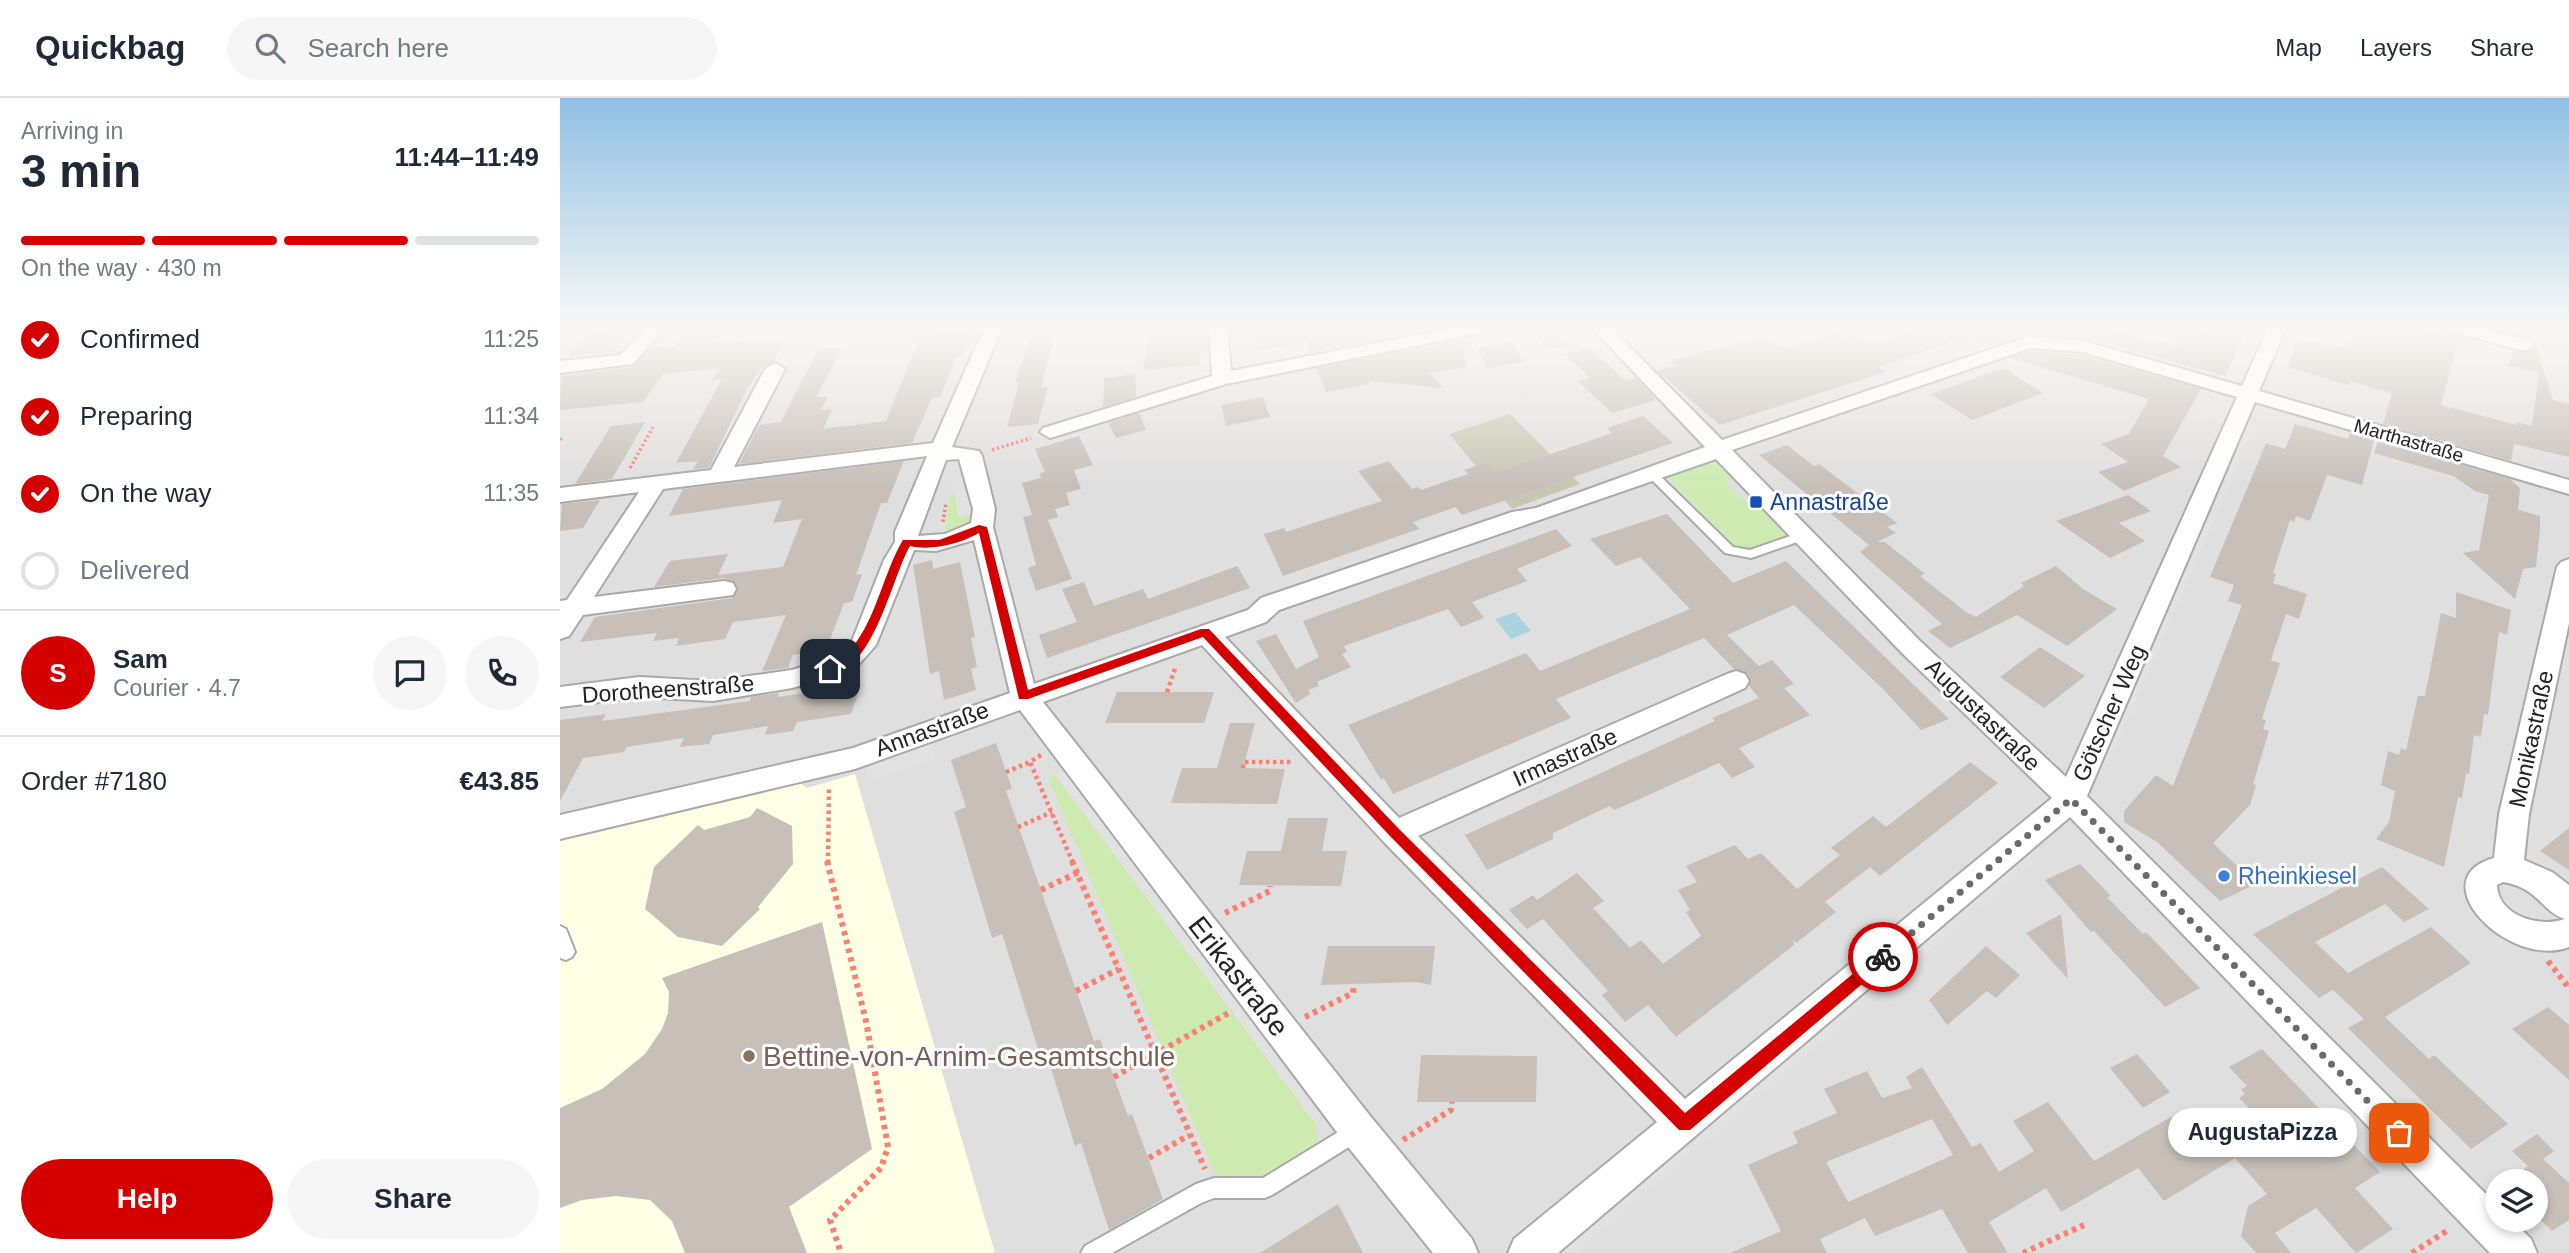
<!DOCTYPE html>
<meta charset="utf-8">
<style>
body{margin:0;font-family:Arial,sans-serif;background:#f6f6f7;color:#1f2937;height:100vh;display:flex;flex-direction:column;font-size:26px;white-space:nowrap}
*{box-sizing:border-box;margin:0}
p{font-size:23px;color:#747a83}
.icon{flex:none;width:38px;height:38px;fill:none;stroke:currentColor;stroke-width:2;stroke-linecap:round;stroke-linejoin:round}
.map{position:relative;flex:1;overflow:hidden}
.drawer{display:flex;flex-direction:column;background:#fff;width:560px}
.drawer>*{flex:none}
.controls{position:absolute;left:1925px;top:1071px;display:grid;gap:14px}
.controls a{display:grid;place-items:center;width:63px;height:63px;border-radius:50%;background:#fff;box-shadow:0 4px 10px #0003;font-size:35px}
.pin{position:absolute;display:grid;place-items:center;width:60px;height:60px;color:#fff;margin:-30px;border-radius:14px;box-shadow:0 4px 10px #0006}
.courier{position:absolute;display:grid;place-items:center;width:70px;height:70px;margin:-35px;border:5px solid #d40000;border-radius:50%;background:#fff;color:#222;box-shadow:0 2px 9px #0007}
.bubble{position:absolute;height:49px;border-radius:24px;background:#fff;box-shadow:0 4px 10px #0003;font-size:23px;font-weight:700;line-height:49px;text-align:center}
.summary em{font-style:normal;font-weight:700}
.summary div{display:flex;flex-direction:column-reverse}
.summary{display:flex;align-items:center;justify-content:space-between;height:119px;padding:0 21px}
h1{font-size:46px;font-weight:700;line-height:52px}
.bar{display:grid;grid-template-columns:repeat(4,1fr);gap:10px 7px;align-content:center;height:84px;padding:0 21px}
.bar i{height:9px;border-radius:5px;background:#e0e1e3}
.bar .on{background:#d40000}
.bar p{grid-column:span 4}
.line{display:flex;align-items:center;gap:18px;padding:0 21px;border-top:2px solid #e0e1e3}
.line div{flex:1}
.round{display:grid;place-items:center;flex:none;width:74px;height:74px;border-radius:37px;background:#f6f6f7}
ol{padding:0 21px;list-style:none}
li{display:flex;align-items:center;gap:21px;height:77px}
li p{margin-inline-start:auto}
li .icon{padding:7px;border-radius:50%;background:#d40000;color:#fff;stroke-width:4}
li:last-child{color:#747a83}
li i{width:38px;height:38px;border:4px solid #e0e1e3;border-radius:50%}
.button{display:flex;gap:14px;margin-top:auto;padding:14px 21px}
.button a{flex:1;height:80px;border-radius:42px;background:#d40000;color:#fff;font-size:28px;font-weight:700;line-height:80px;text-align:center}
.button a+a{background:#f6f6f7;color:#1f2937}
header{display:flex;align-items:center;gap:42px;box-sizing:border-box;height:98px;padding:0 35px;background:#fff;border-bottom:2px solid #e0e1e3}
header strong{font-size:33px}
nav{display:flex;gap:38px;margin-inline-start:auto;font-size:24px}
.search{width:490px;height:63px;background:#f6f6f7;display:flex;align-items:center;gap:18px;box-sizing:border-box;padding:0 24px;border-radius:38px;color:#747a83;font-size:26px}
main{display:flex;flex:1;min-height:0}
.map>svg:first-child{display:block}
.residential{fill:#e0dfdf;fill-rule:evenodd}
.education{fill:#ffffe5}
.construction{fill:#c7c7b4}
.grass{fill:#cdebb0}
.parking{fill:#e2e2e2}
.water{fill:#aad3df}
.building{fill:#c7bfb8;fill-rule:evenodd}
.lines{fill:none;stroke-linecap:round;stroke-linejoin:round}
.service-casing{stroke:#a9a9a9;stroke-width:4}
.minor-casing{stroke:#a9a9a9;stroke-width:4}
.path-far2{stroke:#fa8072;stroke-width:3.5;stroke-dasharray:2.5 2.5;stroke-linecap:butt}
.path-far1{stroke:#fa8072;stroke-width:4.5;stroke-dasharray:3.5 3.5;stroke-linecap:butt}
.path{stroke:#fa8072;stroke-width:6;stroke-dasharray:4.5 4.5;stroke-linecap:butt}
.service{fill:#fff;fill-rule:evenodd}
.minor{fill:#fff;fill-rule:evenodd}
.route{fill:#d40000}
.done{stroke:#6b6a68;stroke-width:7;stroke-dasharray:0 12.6}
.transit-dot{fill:#1a4fb4;stroke:#fff;stroke-width:2.5}
.shop-dot{fill:#3f7fe0;stroke:#fff;stroke-width:2.5}
.education-dot{fill:#8d6e63;stroke:#fff;stroke-width:2.5}
.labels{text-anchor:middle;stroke-width:6;stroke-linejoin:round;paint-order:stroke}
.far-street-label{font-size:19px;fill:#222;stroke:#fff}
.transit-label{font-size:23px;fill:#164399;stroke:#fff;text-anchor:start}
.street-label{font-size:23px;fill:#222;stroke:#fff}
.shop-label{font-size:23px;fill:#366cbe;stroke:#fff;text-anchor:start}
.near-street-label{font-size:28px;fill:#222;stroke:#fff}
.near-education-label{font-size:28px;fill:#785e54;stroke:#fff;text-anchor:start}
</style>
<header>
<strong>Quickbag</strong>
<div class="search"><svg class="icon" aria-label="search" viewBox="0 0 24 24"><circle cx="10" cy="10" r="6"/><path d="M15 15l6 6"/></svg>Search here</div>
<nav><a>Map</a><a>Layers</a><a>Share</a></nav>
</header>
<main>
<section class="drawer">
<div class="summary"><div><h1>3 min</h1><p>Arriving in</p></div><em>11:44–11:49</em></div>
<div class="bar"><i class="on"></i><i class="on"></i><i class="on"></i><i></i><p>On the way · 430 m</p></div>
<ol>
<li><svg class="icon" aria-label="check" viewBox="0 0 24 24"><path d="M5 12l5 5 9-10"/></svg>Confirmed<p>11:25</p></li>
<li><svg class="icon" aria-label="check" viewBox="0 0 24 24"><path d="M5 12l5 5 9-10"/></svg>Preparing<p>11:34</p></li>
<li><svg class="icon" aria-label="check" viewBox="0 0 24 24"><path d="M5 12l5 5 9-10"/></svg>On the way<p>11:35</p></li>
<li><i></i>Delivered</li>
</ol>
<div class="line" style="height:126px"><b class="round" style="background:#d40000;color:#fff">S</b><div><b>Sam</b><p>Courier · 4.7</p></div><a class="round"><svg class="icon" aria-label="chat" viewBox="0 0 24 24"><path d="M4 5h16v11H9l-5 4z"/></svg></a><a class="round"><svg class="icon" aria-label="phone" viewBox="0 0 24 24"><path d="M5 4h4l2 5-3 2q2 4 5 5l2-3 5 2v4C11 20 4 13 5 4z"/></svg></a></div>
<div class="line" style="height:91px"><div>Order #7180</div><b>€43.85</b></div>
<div class="button"><a>Help</a><a>Share</a></div>
</section>
<div class="map">
<svg width="2009" height="1155" viewBox="0 0 2009 1155">
<rect width="100%" height="100%" fill="#f2efe9"/>
<path class="residential" d="M0,228h2009v927h-2009zM1937,1083h39v39h-39z"/>
<path class="education" d="M295,676l140,479h-435v-415l237,-57 10,7z"/>
<path class="construction" d="M950,316l70,70 -68,25 -63,-75z"/>
<path class="grass" d="M1153,362l20,19 -8,3 25,24 6,-2 33,34c-20,7 -35,14 -55,7l-68,-69z
M396,396l2,23 17,-4 -8,12 -23,11 6,-40z
M495,677l260,348 3,18c-25,26 -40,40 -76,39 -11,-1 -18,-1 -27,-6l-167,-396z"/>
<path class="parking" d="M1646,300l26,7 -9,18 -25,-7z
M1688,323l7,5 -146,338 -12,1z
M408,379l7,36 -17,4 -5,-36z
M373,643l3,18 -68,23 -2,-17z
M504,673l262,341 -11,11 -260,-348z
M1468,753l5,12 -458,390h-21z"/>
<path class="water" d="M955,514l16,19 -20,8 -16,-20z"/>
<path class="building" d="M167,228l-11,16 71,-3 -13,22 -13,7 -16,25 -36,75 -16,1 5,-8 -22,2 46,-84 -10,1 8,-12 -57,6 -20,28 -83,8 1,-34 72,-9 18,-19 23,-2 12,-17z
M474,228h23l-16,62 7,-1 -10,37 -31,3 10,-37 1,-9 -3,1z
M590,228h57l1,26 -7,1 -2,12 -56,5z
M726,228h167l-143,27 -4,-11 -47,8 -6,-19z
M1364,228h169l85,20 10,-18 29,8 5,-10h26l-23,50 -141,-38 -54,-5 -38,13 -16,-12 -97,33 7,5 -166,53 -63,-54 18,-6 -4,-4 92,-26 18,13 57,-16 8,6 11,-4 14,9z
M1792,228h55l52,11 -18,68 76,20v-3l15,4 7,-54 -31,-6 5,-15 13,2 10,-6 17,53 16,4v53l-55,-13 -3,17 -128,-37 9,-31 -42,-12 -2,4 -60,-18 9,-28 47,9z
M996,229l13,19 -23,4 -13,-19z
M67,231l-13,16 7,-1 -6,7h6l-2,1 -51,4 21,-24z
M412,234l-10,24 -6,1 -16,40 -8,1 -20,45 -173,21 20,-39 22,-3 37,-73 25,-2 -27,50h12l-7,13 11,-1 -9,20 63,-8 34,-85z
M903,241l3,29 -37,5 14,15 -75,-7 1,3 -43,8 -10,-24z
M953,244l11,20 -37,6 -10,-20z
M1029,249l37,34 10,-3 20,22 -44,13 -34,-32 12,-3 -25,-24z
M1471,253l52,4 118,34 -38,67 18,11 -57,24 -26,-19 30,-10 -27,-18 28,-10 20,-35 -139,-41z
M1443,270l40,25 -71,27 -41,-26z
M575,276l1,23 -33,10 1,-29z
M703,299l7,20 -44,9 -5,-21z
M579,315l7,17 -30,8 -8,-15z
M1083,318l30,27 -211,72 -6,-8 -43,15 6,7 -136,47 -19,-42 20,-6 2,4 96,-31 -24,-30 31,-10 23,28 6,-2 3,3 47,-16 -4,-4 22,-7 10,10 116,-40 -5,-5z
M85,324l-33,57 -37,5 36,-58z
M1735,326l53,15 2,-6 24,7 -12,45 -35,-10 -17,46 -14,-5 -2,6 -4,-2 -17,53 3,1 -3,9 34,11 -8,25 -13,-5 -15,46 9,3 -18,56 4,1 -3,9 6,2 -16,53 3,1 -6,20 -37,38 43,41 -36,17 -63,-59 -33,-20v-11l32,-36 17,11 69,-181 -14,-4 6,-16 -24,-8 56,-134 19,6z
M519,338l14,29 -19,5 7,19 -15,4 4,12 -15,4 3,8 -10,3 24,59 -36,12 -8,-23 8,-3 -13,-48 9,-2 -10,-32 19,-5 -1,-5 5,-1 -10,-23z
M1818,343l132,38 10,9 -2,22 22,6v13l-4,38 -13,2 -8,30 -52,-46 16,-3 10,-55 -14,-4 -22,-15 -79,-23z
M1227,347l27,21 5,-2 78,59 -10,4 9,6 -19,9h8l40,32 -5,2 46,36 10,5 48,-31 -3,-3 35,-17 27,23 34,20 -50,37 -50,-31 -67,33 -22,-17 14,-7 -82,-72 9,-7 -110,-90z
M344,363l-17,42h-6l-25,72 6,-1 -10,28 -8,1 -18,47 -33,5 -5,13 -26,3 24,-56 -53,7 -8,17 -49,7 3,-8 -26,3 4,-8 -77,9 15,-25 138,-19 5,-8 -3,-8 -11,-4 -70,9 16,-26 58,-7 -10,21 65,-8 19,-48 -29,4 9,-23 -113,16 14,-27z
M1568,397l23,16 -32,12 26,18 -35,17 -54,-37z
M40,402l-17,28 -23,3 2,-27z
M1107,416l66,69 53,-22 163,158 -28,11 -38,-41 -89,-84 -67,30 32,31 13,-6 22,24 -10,4 26,27 -71,33 16,19 -23,11 -13,-15 -88,40 -17,7 -4,-4 -26,12 -31,15v6l-66,31 -22,-35 250,-114 -3,-3 47,-20 -10,-12 2,-6 -4,-7 -13,-4 -30,-31 -148,61 15,19 -178,76 -9,-16 -3,2 -33,-55 178,-72 14,18 150,-62 -50,-52 -24,9 -26,-27z
M996,431l16,17 -55,23 10,12 -55,21 12,16 -23,9 -13,-18 -104,37 3,6 -5,2 9,13 -34,15 2,4 -11,4 2,4 -14,9 -40,-62 20,-7 20,35 23,-12 -16,-36z
M372,462l1,9 27,-7 15,75 -4,1 6,29 -6,2 5,21 -32,10 -5,-29 -9,3 -17,-109z
M677,468l13,22 -203,70 -8,-23 38,-13 -15,-33 22,-7 10,24 49,-17 5,10z
M1896,494l55,18 -4,25 -8,-3 -11,83 -4,-1 -3,23 -7,-2 -5,39 -3,-1 -4,25 -4,-1 -14,70 -68,-28 13,-17 6,-31 -14,-6 7,-34 11,4 2,-7 5,2 12,-54h7l16,-83 15,5z
M1480,549l45,29 -41,32 -44,-31z
M301,587l-10,29 -54,8 -4,9 -28,4 3,-9 -55,9 -4,9 -29,3 4,-9 -57,9 -3,5 -41,6 -23,43v-81l46,-6 -4,7 148,-20 1,-4 28,-4 -2,4z
M557,594h97l-10,31h-99z
M670,625h25l-12,45 42,1 -8,35 -106,-1 11,-35h35z
M436,645l16,45 -6,3 88,250 6,-2 28,77 4,-2 31,85 -54,31 -28,-87 -6,3 -25,-81 -6,3 -42,-134 -10,4 -38,-126 12,-5 -15,-47z
M1410,664l28,21 -118,93 -10,-9 -22,17 -23,18 11,10 -40,31 -3,-3 1,5 -118,92 -28,-32 -23,17 -23,-27 6,-4 -65,-72 -16,10 -18,-19 24,-15 4,5 40,-27 27,28 -11,7 37,40 11,-8 22,24 38,-28 -15,-24 4,-2 -12,-20 19,-8 -11,-16 49,-21 13,14 13,-6 36,36 43,-34 -9,-7 42,-32 13,11z
M197,710l35,18 1,38 -35,43 2,2 -38,37 -44,-9 -33,-28 9,-42 44,-42 6,5 46,-13z
M728,720h40l-6,33h25l-6,35 -102,-1 8,-34h34z
M2009,730v42l-29,-19z
M1520,766l31,32 -4,1 36,37 3,-2 54,56 -35,19 -71,-76 -3,1 -46,-52z
M1822,769l47,42 -25,13 -19,-18 -70,38 33,31 83,-46 40,36 -86,54 44,42 5,-4 74,69 -37,25 -123,-121 16,-9 -31,-29 -14,8 -66,-64z
M1501,816l7,65 -42,-46z
M262,824l50,227 -83,58 18,46h-122l-13,-32 -22,-21 -34,-4 -34,4 -22,8v-100l42,-19 43,-35 17,-25 6,-16 1,-21 -7,-14z
M768,848h107l-4,39 -15,-3 -95,3z
M1426,848l34,29 -24,23 -9,-7 -40,34 -18,-25z
M1988,909l21,18v55l-57,-51z
M1702,951l118,123 -25,16 38,41 -37,24 -40,-45 -41,25 16,20h-35l-15,-17 7,-30 19,-12 -32,-36 -71,43 -26,-33 -77,44 -15,-24 -57,34 19,31h-40l-26,-44 -67,27 -10,-18 -45,21 7,14h-97l51,-22 -33,-66 50,-22 -5,-11 44,-19 -13,-24 43,-18 15,27 30,-10 -6,-11 16,-10 50,80 9,-4 18,29 35,-21 -21,-30 35,-19 46,59 77,-44 20,24 58,-33 -10,-10 6,-4 -4,-5 6,-3 -18,-19zM1372,1021l21,36 -105,47 -22,-40z
M1577,956l33,38 -27,16 -33,-40z
M861,957l116,1 -1,46h-119z
M1977,1036l17,17 -11,8 26,24v37l-17,11 -16,-16v-34h-30l22,-15 -16,-15z
M778,1106l25,49h-103z"/>
<g class="lines">
<g class="service-casing">
<path id="service" d="M1093,374l4,1 76,74 17,3 52,-18 6,4 -2,3 -55,19 -26,-5 -76,-76v-4z
M0,828l6,3 9,23 -3,5 -6,3 -6,-2z
M798,1022l7,3 3,7 -3,7 -93,58 -7,3h-51l-13,5 -89,50h-31l4,-7 111,-62 18,-6h49z"/>
</g>
<g class="minor-casing">
<path id="minor" d="M88,228h19l-34,38 -73,9v-12l60,-6z
M425,228h18l-51,121 27,4 3,5 13,53 -2,18 41,157 214,-74 13,-12 251,-86 24,-4 169,-61 -115,-121h19l113,114 308,-104 54,5 158,45 27,-60h18l-28,65 310,89v14l-314,-92 -168,394 410,409v15h15l19,19 6,14h-47l-420,-436 -512,436h-50l6,-14 143,-117 -273,-280 -182,-197 -159,57 328,415 101,122 6,14h-45l-88,-110 -325,-433 -165,59 -295,70v-24l293,-67 157,-55 -36,-153 -38,11 -22,-1 -38,95 -23,26 -61,17 -79,13 -74,-4 -79,10v-20l79,-10 74,4 79,-11 43,-13 17,-16 32,-81 11,-18v-10l32,-76 -264,33 -69,108 130,-16 9,2 3,6 -3,6 -150,20 -14,21 -9,3v-38l7,-1 72,-108 -79,10v-14l151,-18 54,-101 10,-6 10,6 -51,98 199,-24zM1471,250l52,4 154,45 -171,380 -146,-136 -188,-191zM399,361l14,50 -2,14 -26,11 -27,2 28,-76zM1156,361l186,194 150,145 -367,301 -267,-263 327,-148 4,-7 -4,-7 -9,-3 -9,3 -328,144 -174,-181 41,-15 13,-12z
M649,228h18l4,45 233,-45h34l-9,5 -263,53 -176,54 -10,-6 3,-4 169,-52z
M1881,228h29l62,15 2,4 -9,6 -81,-21z
M2009,461v64l-40,191 -5,46 28,12 17,13v62c-60,23 -150,-68 -75,-89l5,-44 58,-247 4,-5zM1943,784c36,6 38,29 62,37 -25,9 -67,-3 -68,-34z"/>
</g>
<path class="path-far2" d="M0,234l6,-6
M176,241l9,-13
M0,342l2,-3
M432,352l39,-12
M70,370l23,-41
M383,424l3,-19"/>
<path class="path-far1" d="M607,594l9,-26
M481,657l-11,7 43,101
M683,670l1,-6h49
M446,674l24,-10
M458,729l34,-15
M268,765l1,-77"/>
<path class="path" d="M267,763l39,160 22,126 -7,21 -51,52 11,33
M512,763l133,308
M481,792l38,-18
M665,815l45,-22v-5
M1988,863l21,27
M516,893l43,-22
M745,919l48,-24 1,-9
M554,979l118,-66
M843,1042l48,-30 1,-8
M589,1060l40,-23
M1463,1155l61,-28
M1852,1155l38,-24"/>
<use href="#service" class="service"/>
<use href="#minor" class="minor"/>
</g>
<linearGradient id="sky" x2="0" y2="1"><stop stop-color="#8fc0e4"/><stop offset="0.59" stop-color="#f9f8f5"/><stop offset="1" stop-color="#f9f8f5" stop-opacity="0"/></linearGradient>
<rect width="2009" height="389" fill="url(#sky)"/>
<path class="route" d="M419,427l8,2 41,163 173,-61h8l190,200 286,284 193,-160h10v9l-198,168h-11l-289,-294 -187,-199 -175,62h-9l-40,-166c-20,11 -47,18 -69,13 -18,30 -38,133 -84,126v-6c46,-16 53,-87 77,-126h36z"/>
<g class="lines">
<path class="done" d="M1323,859l188,-158 328,334"/>
</g>
<rect class="transit-dot" x="1189" y="397" width="14" height="14" rx="3.5"/>
<circle class="shop-dot" cx="1664" cy="778" r="7"/>
<circle class="education-dot" cx="189" cy="958" r="7"/>
<g class="labels">
<g class="far-street-label">
<text transform="translate(1849 342) rotate(16)" y="7">Marthastraße</text>
</g>
<g class="transit-label">
<text x="1210" y="412">Annastraße</text>
</g>
<g class="street-label">
<text transform="translate(108 591) rotate(-4)" y="8">Dorotheenstraße</text>
<text transform="translate(1549 615) rotate(-66)" y="8">Götscher Weg</text>
<text transform="translate(1423 617) rotate(44)" y="8">Augustastraße</text>
<text transform="translate(372 631) rotate(-20)" y="8">Annastraße</text>
<text transform="translate(1971 641) rotate(-78)" y="8">Monikastraße</text>
<text transform="translate(1005 659) rotate(-24)" y="8">Irmastraße</text>
</g>
<g class="shop-label">
<text x="1678" y="786">Rheinkiesel</text>
</g>
<g class="near-street-label">
<text transform="translate(679 878) rotate(52)" y="10">Erikastraße</text>
</g>
<g class="near-education-label">
<text x="203" y="968">Bettine-von-Arnim-Gesamtschule</text>
</g>
</g>
</svg>
<div class="controls">
<a><svg class="icon" aria-label="layers" viewBox="0 0 24 24"><path d="M12 4l9 5-9 5-9-5zM3 14l9 5 9-5"/></svg></a>
</div>
<div class="pin" style="left:1839px;top:1035px;background:#ea580c"><svg class="icon" aria-label="bag" viewBox="0 0 24 24"><path d="M5 8h14l-1 12H6zM9 8a3 3 0 0 1 6 0"/></svg></div>
<div class="pin" style="left:270px;top:571px;background:#1f2937"><svg class="icon" aria-label="home" viewBox="0 0 24 24"><path d="M3 11l9-7 9 7M6 9v11h12V9"/></svg></div>
<div class="courier" style="left:1323px;top:859px"><svg class="icon" aria-label="bike" viewBox="0 0 24 24"><circle cx="6" cy="16" r="4"/><circle cx="18" cy="16" r="4"/><path d="M6 16l4-8h5l3 8M10 8l3 8H6M13 5h3"/></svg></div>
<div class="bubble" style="left:1608px;top:1010px;width:189px">AugustaPizza</div>
</div>
</main>
